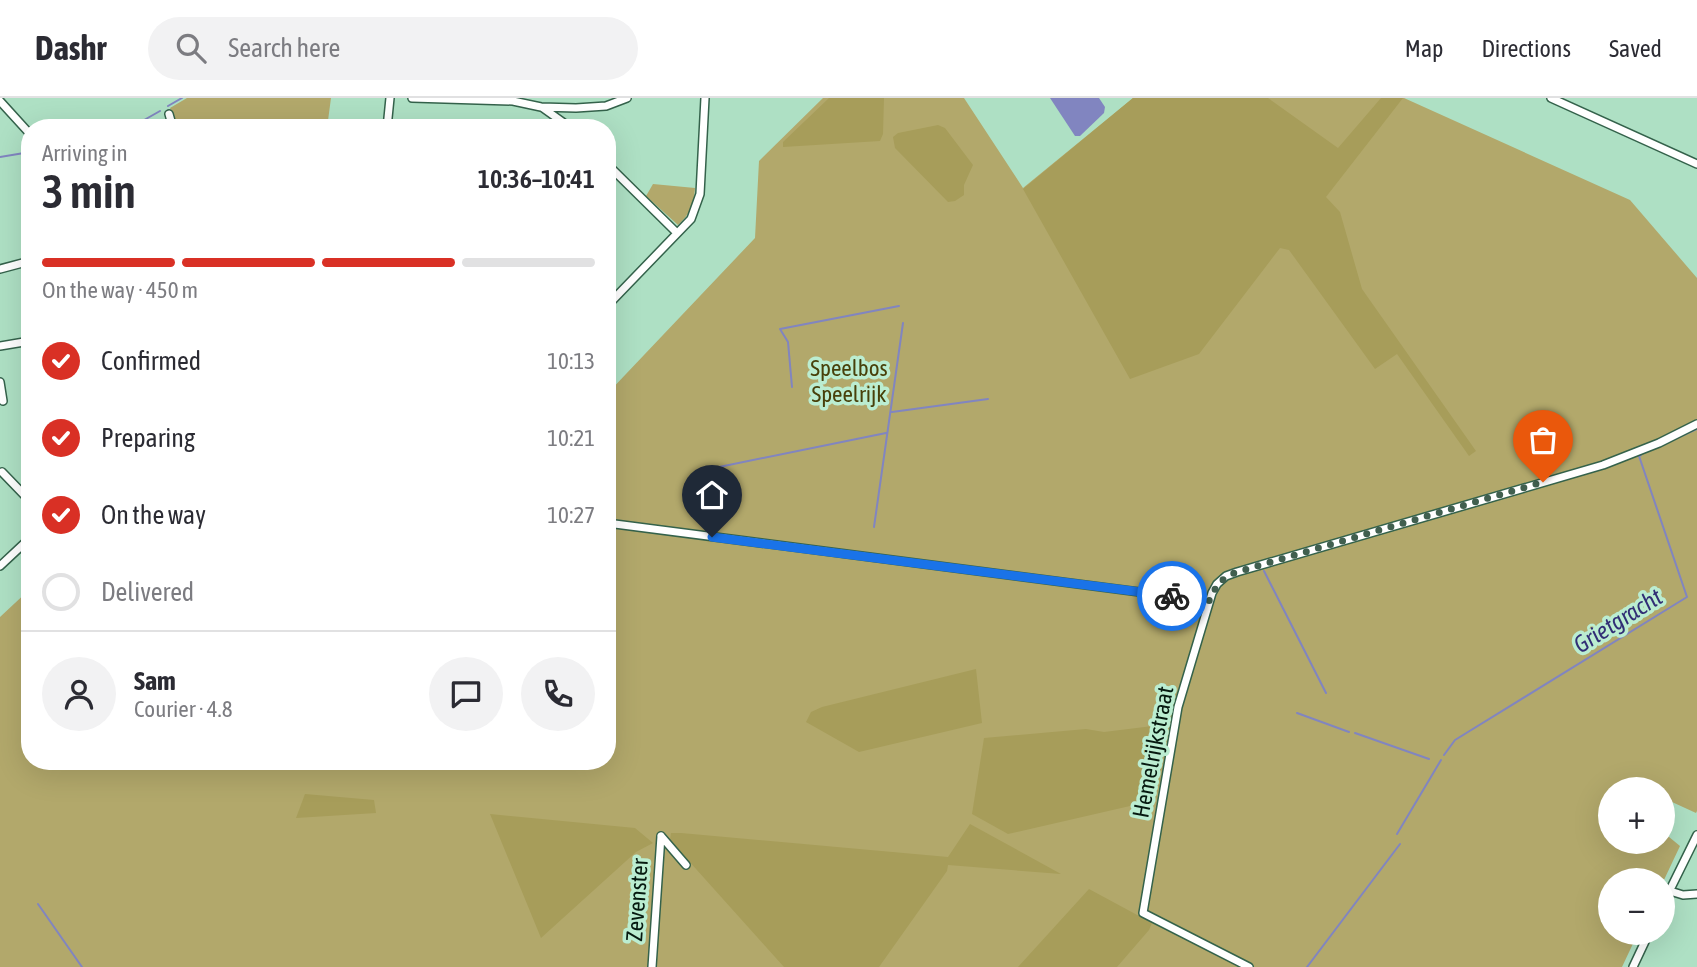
<!DOCTYPE html>
<meta charset="utf-8">
<style>
body{margin:0;font-family:"Asap Condensed",sans-serif;background:#f2f2f3;color:#2b2b33;height:100vh;display:flex;flex-direction:column;font-size:26px;white-space:nowrap}
*{box-sizing:border-box;margin:0}
p{font-size:23px;color:#7c7c81}
.icon{flex:none;width:38px;height:38px;fill:none;stroke:currentColor;stroke-width:2;stroke-linecap:round;stroke-linejoin:round}
.map{position:relative;flex:1;overflow:hidden}
.sheet{position:absolute;left:21px;top:21px;width:595px;height:651px;display:flex;flex-direction:column;background:#fff;border-radius:28px;box-shadow:0 7px 28px #0002}
.sheet>*{flex:none}
.buttons{position:absolute;left:1598px;top:679px;display:grid;gap:14px}
.buttons a{display:grid;place-items:center;width:77px;height:77px;border-radius:50%;background:#fff;box-shadow:0 7px 28px #0002;font-size:35px}
.pin{position:absolute;display:grid;place-items:center;width:60px;height:60px;color:#fff;margin:-72px -30px;border-radius:50% 50% 50% 0;rotate:-45deg;box-shadow:0 0 7px #0007}
.pin .icon{rotate:45deg}
.courier{position:absolute;display:grid;place-items:center;width:70px;height:70px;margin:-35px;border:5px solid #1a73e8;border-radius:50%;background:#fff;color:#222;box-shadow:0 2px 9px #0007}
.summary em{font-style:normal;font-weight:600}
.summary div{display:flex;flex-direction:column-reverse}
.summary{display:flex;align-items:center;justify-content:space-between;height:119px;padding:0 21px}
h1{font-size:46px;font-weight:600;line-height:52px}
.bar{display:grid;grid-template-columns:repeat(4,1fr);gap:10px 7px;align-content:center;height:84px;padding:0 21px}
.bar i{height:9px;border-radius:5px;background:#e1e1e2}
.bar .selected{background:#d93025}
.bar p{grid-column:span 4}
.line{display:flex;align-items:center;gap:18px;padding:0 21px;border-top:2px solid #e1e1e2}
.line div{flex:1}
.round{display:grid;place-items:center;flex:none;width:74px;height:74px;border-radius:37px;background:#f2f2f3}
ol{padding:0 21px;list-style:none}
li{display:flex;align-items:center;gap:21px;height:77px}
li p{margin-inline-start:auto}
li .icon{padding:7px;border-radius:50%;background:#d93025;color:#fff;stroke-width:4}
li:last-child{color:#7c7c81}
li i{width:38px;height:38px;border:4px solid #e1e1e2;border-radius:50%}
header{display:flex;align-items:center;gap:42px;box-sizing:border-box;height:98px;padding:0 35px;background:#fff;border-bottom:2px solid #e1e1e2}
header strong{font-size:33px}
nav{display:flex;gap:38px;margin-inline-start:auto;font-size:24px}
.search{width:490px;height:63px;background:#f2f2f3;display:flex;align-items:center;gap:18px;box-sizing:border-box;padding:0 24px;border-radius:38px;color:#7c7c81;font-size:26px}
.map>svg:first-child{display:block}
.green{fill:#b2a86b}
.forest{fill:#a79d5a}
.water{fill:#8185c0}
.lines{fill:none;stroke-linecap:round;stroke-linejoin:round}
.stream{stroke:#8185c0;stroke-width:2}
.minor-casing{stroke:#34624b;stroke-width:10}
.minor{stroke:#fff;stroke-width:7}
.done{stroke:#415f4f;stroke-width:7;stroke-dasharray:0 12.6}
.route{stroke:#1a73e8;stroke-width:9}
.labels{text-anchor:middle;stroke-width:7;stroke-linejoin:round;paint-order:stroke}
.park-label{font-size:23px;fill:#48400a;stroke:#bbedd1}
.street-label{font-size:23px;fill:#061910;stroke:#bbedd1}
.water-label{font-size:24px;font-style:italic;fill:#312e75;stroke:#bbedd1}
</style>
<header>
<strong>Dashr</strong>
<div class="search"><svg class="icon" aria-label="search" viewBox="0 0 24 24"><circle cx="10" cy="10" r="6"/><path d="M15 15l6 6"/></svg>Search here</div>
<nav><a>Map</a><a>Directions</a><a>Saved</a></nav>
</header>
<div class="map">
<svg width="1697" height="869" viewBox="0 0 1697 869">
<rect width="100%" height="100%" fill="#aee0c4"/>
<path class="green" d="M187,0h144l-4,30h-150l-7,-20z
M823,0h141l59,90 110,-90h271l226,102 67,78v533l-1,2 -24,-11 -9,14 -1,-27h-52v53h52l1,-10 17,14 -17,36 -53,-2v53h28l-16,34h-1622v-350l30,-28v172h577v-367l148,-156 4,-77z
M653,86l42,4c-1,17 -5,26 -17,37l-32,-29z"/>
<path class="forest" d="M829,0h55l-1,36 -3,7 -97,6v-5z
M1133,0h135l70,50 43,-50h22l-77,99 14,15 22,77 114,162 -7,5 -72,-102 -22,15 -86,-119 -9,-2 -81,106 -69,25 -107,-190z
M938,27l7,3 28,37 -9,20v10l-9,6 -7,1 -53,-54 -2,-11 5,-4z
M976,571l6,54 -123,29 -53,-30 5,-10 11,-5z
M1169,626l-13,76 -148,34 -36,-20 12,-76 102,-9 18,3z
M305,696l69,6 2,13 -80,5z
M490,716l145,14 18,15 -17,9 -95,86z
M970,726l91,50 -113,-9 -1,6 -68,96h-95l-114,-127 1,-7h10l267,24z
M1089,791l63,34 -3,7 -32,37h-99z"/>
<path class="water" d="M1050,0h49l6,9 -1,6 -24,23h-5z"/>
<g class="lines">
<path class="stream" d="M168,8l14,-8
M130,30l30,-17
M0,59l30,-5
M792,289l-4,-45 -8,-13 119,-23
M892,314l96,-13
M1646,354l51,-23
M719,369l167,-34
M874,429l29,-204
M1264,473l62,122
M1297,615l52,19
M1355,635l74,26
M1444,657l11,-15 232,-143 -48,-141 2,-1
M1397,736l44,-74
M38,806l44,63
M1307,869l93,-123"/>
<g class="minor-casing">
<path id="minor" d="M412,0l101,3 28,6 35,1 30,-2 21,-8
M1551,0l146,66
M0,3l30,33
M543,10l28,20
M169,16l4,14
M387,30l3,-30
M607,66l70,69
M0,171l30,-8
M607,208l84,-87 9,-25 5,-96
M0,248l30,-5
M0,284l3,19
M2,374l28,29
M607,425l602,78
M0,468l30,-28
M661,738l25,29
M1670,793l13,4 14,-1
M1662,808l35,-71
M652,869l9,-131
M1249,869l-106,-54 35,-206 34,-114 5,-9 9,-8 11,-4 366,-107 56,-22 38,-19
M1633,869l16,-34"/>
</g>
<use href="#minor" class="minor"/>
</g>
<g class="lines">
<path class="done" d="M1172,498l37,5c7,-15 12,-23 28,-29l306,-90"/>
<path class="route" d="M712,439l460,59"/>
</g>
<g class="labels">
<g class="park-label">
<text x="849" y="278">Speelbos<tspan x="849" dy="26">Speelrijk</tspan></text>
</g>
<g class="street-label">
<text transform="translate(1153 654) rotate(-79)" y="8">Hemelrijkstraat</text>
<text transform="translate(637 802) rotate(-86)" y="8">Zevenster</text>
</g>
<g class="water-label">
<text transform="translate(1618 523) rotate(-32)" y="8">Grietgracht</text>
</g>
</g>
</svg>
<div class="buttons">
<a>+</a>
<a>−</a>
</div>
<div class="pin" style="left:1543px;top:384px;background:#ea580c"><svg class="icon" aria-label="bag" viewBox="0 0 24 24"><path d="M5 8h14l-1 12H6zM9 8a3 3 0 0 1 6 0"/></svg></div>
<div class="pin" style="left:712px;top:439px;background:#1f2937"><svg class="icon" aria-label="home" viewBox="0 0 24 24"><path d="M3 11l9-7 9 7M6 9v11h12V9"/></svg></div>
<div class="courier" style="left:1172px;top:498px"><svg class="icon" aria-label="bike" viewBox="0 0 24 24"><circle cx="6" cy="16" r="4"/><circle cx="18" cy="16" r="4"/><path d="M6 16l4-8h5l3 8M10 8l3 8H6M13 5h3"/></svg></div>
<section class="sheet">
<div class="summary"><div><h1>3 min</h1><p>Arriving in</p></div><em>10:36–10:41</em></div>
<div class="bar"><i class="selected"></i><i class="selected"></i><i class="selected"></i><i></i><p>On the way · 450 m</p></div>
<ol>
<li><svg class="icon" aria-label="check" viewBox="0 0 24 24"><path d="M5 12l5 5 9-10"/></svg>Confirmed<p>10:13</p></li>
<li><svg class="icon" aria-label="check" viewBox="0 0 24 24"><path d="M5 12l5 5 9-10"/></svg>Preparing<p>10:21</p></li>
<li><svg class="icon" aria-label="check" viewBox="0 0 24 24"><path d="M5 12l5 5 9-10"/></svg>On the way<p>10:27</p></li>
<li><i></i>Delivered</li>
</ol>
<div class="line" style="height:126px"><a class="round"><svg class="icon" aria-label="person" viewBox="0 0 24 24"><circle cx="12" cy="8" r="4"/><path d="M4 21q1-7 8-7t8 7"/></svg></a><div><b>Sam</b><p>Courier · 4.8</p></div><a class="round"><svg class="icon" aria-label="chat" viewBox="0 0 24 24"><path d="M4 5h16v11H9l-5 4z"/></svg></a><a class="round"><svg class="icon" aria-label="phone" viewBox="0 0 24 24"><path d="M5 4h4l2 5-3 2q2 4 5 5l2-3 5 2v4C11 20 4 13 5 4z"/></svg></a></div>
</section>
</div>
